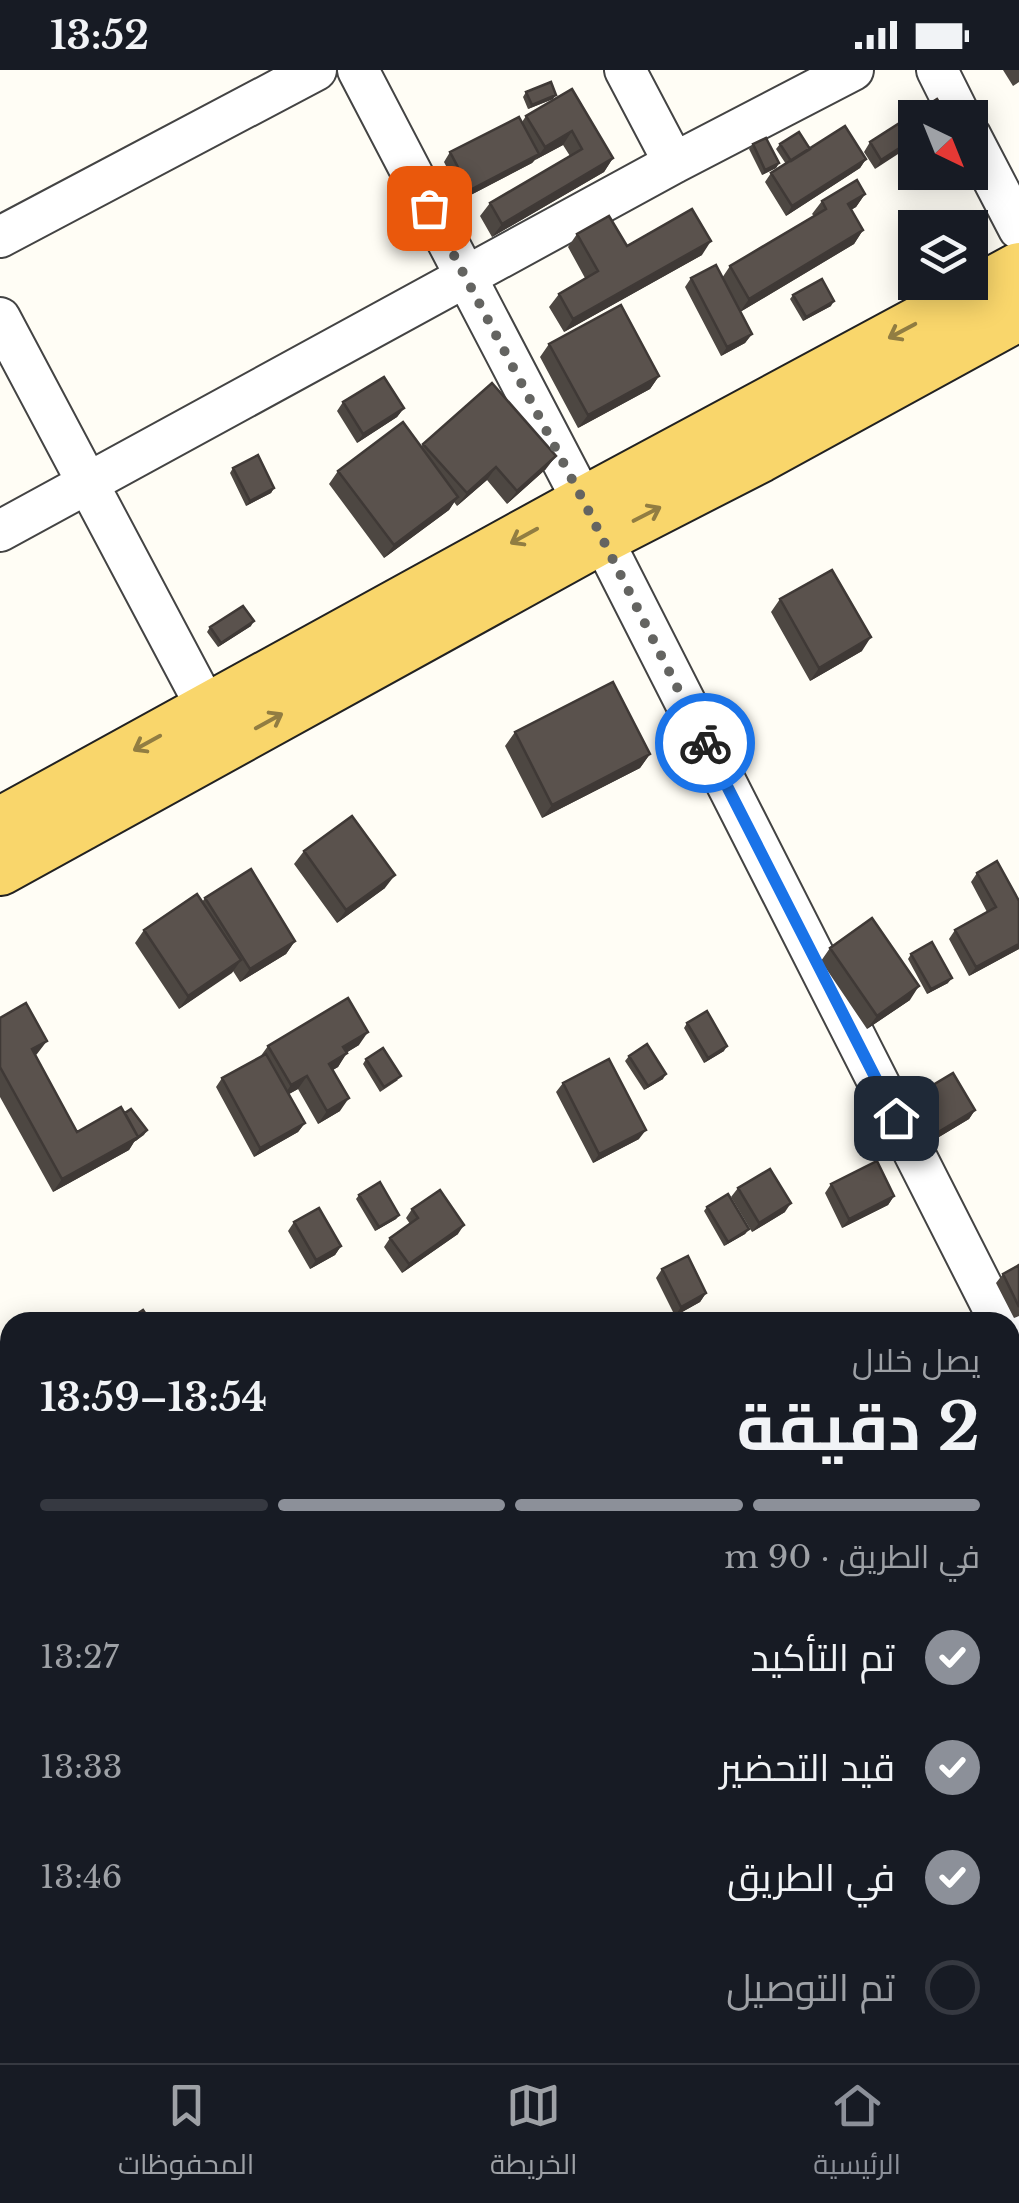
<!DOCTYPE html>
<html lang="ar">
<meta charset="utf-8">
<style>
body{margin:0;font-family:"Libre Baskerville",Cairo,serif;background:#20242c;color:#f1f3f6;direction:rtl;height:100vh;display:flex;flex-direction:column;font-size:38px;white-space:nowrap}
*{box-sizing:border-box;margin:0}
p{font-size:32px;color:#9ea1a6}
.icon{flex:none;width:55px;height:55px;fill:none;stroke:currentColor;stroke-width:2;stroke-linecap:round;stroke-linejoin:round}
.map{position:relative;flex:1;overflow:hidden;direction:ltr}
.side{position:absolute;left:0px;top:1242px;width:1020px;height:752px;display:flex;flex-direction:column;background:#171b24;border-radius:30px 30px 0 0;box-shadow:0 5px 25px #0003;direction:rtl}
.side>*{flex:none}
.needle{width:65px;rotate:137deg}
.controls{position:absolute;left:898px;top:30px;display:grid;gap:20px}
.controls a{display:grid;place-items:center;width:90px;height:90px;border-radius:0px;background:#171b24;box-shadow:0 5px 25px #0003;font-size:50px}
.pin{position:absolute;display:grid;place-items:center;width:85px;height:85px;color:#fff;margin:-42px;border-radius:20px;box-shadow:0 5px 15px #0006}
.courier{position:absolute;display:grid;place-items:center;width:100px;height:100px;margin:-50px;border:8px solid #1a73e8;border-radius:50%;background:#fff;color:#222;box-shadow:0 2px 12px #0007}
.headline em{font-style:normal;font-weight:700}
.headline div{display:flex;flex-direction:column-reverse}
.headline{display:flex;align-items:center;justify-content:space-between;height:170px;padding:0 40px}
h1{font-size:65px;font-weight:700;line-height:75px}
.bar{display:grid;grid-template-columns:repeat(4,1fr);gap:15px 10px;align-content:center;height:120px;padding:0 40px}
.bar i{height:12px;border-radius:8px;background:#363941}
.bar .selected{background:#8c9099}
.bar p{grid-column:span 4}
ol{padding:0 40px;list-style:none}
li{display:flex;align-items:center;gap:30px;height:110px}
li p{margin-inline-start:auto}
li .icon{padding:10px;border-radius:50%;background:#8c9099;color:#fff;stroke-width:4}
li:last-child{color:#9ea1a6}
li i{width:55px;height:55px;border:5px solid #363941;border-radius:50%}
.status{display:flex;justify-content:space-between;align-items:center;height:70px;padding:0 50px;background:#171b24;direction:ltr}
.status svg{height:28px;fill:currentColor}
.dock{display:flex;justify-content:space-around;align-items:center;height:140px;border-top:2px solid #363941;background:#171b24;font-size:28px;color:#9ea1a6}
.dock a{display:grid;justify-items:center;gap:5px}
.dock .selected{color:#8c9099}
.map>svg:first-child{display:block}
.lines{fill:none;stroke-linecap:round;stroke-linejoin:round}
.minor-casing{stroke:#444;stroke-width:44}
.major-casing{stroke:#222;stroke-width:56}
.minor{stroke:#fff;stroke-width:40}
.major{stroke:#f9d66b;stroke-width:52}
.wall{fill:#4d4742}
.shaded-wall{fill:#3f3936}
.building{fill:#5a524d;stroke:#3f3936;stroke-width:2.5}
.oneway{stroke:#917d42}
.done{stroke:#646461;stroke-width:10;stroke-dasharray:0 18}
.route{stroke:#1a73e8;stroke-width:12}
</style>
<div class="status"><b>13:52</b><svg viewBox="0 0 49 12"><path d="M0 12V9h3v3zM5 12V6h3v6zM10 12V3h3v9zM15 12V0h3v12zM26 1h20v11H26zM47 4h2v5h-2z"/></svg></div>
<div class="map">
<svg width="1019" height="1993" viewBox="0 0 1019 1993">
<rect width="100%" height="100%" fill="#fffdf5"/>
<g class="lines">
<g class="minor-casing">
<path id="minor" d="M358,0l226,433 416,819
M625,0l49,93
M937,0l24,48
M970,65l49,94
M0,167l316,-167
M0,248l208,392
M0,461l674,-368 179,-93
M1010,1273l9,18
M0,1357l10,18
M1010,1849l9,-5
M0,1850l10,-5
M341,1985l4,8
M843,1985l5,8
M762,1993l13,-8"/>
</g>
<g class="major-casing">
<path id="major" d="M0,754l584,-321 435,-234
M0,799l600,-331 160,-82 259,-142"/>
</g>
<use href="#minor" class="minor"/>
<use href="#major" class="major"/>
</g>
<path class="wall" d="M1003,0h16v12l-6,4z
M572,19l41,69 -9,14 -112,65 -12,-21 10,-13 80,-47 -7,-11 -28,15 -3,3 -69,36 -19,-37 6,-10 72,-30 4,-6z
M526,22l27,7 -25,10 -5,-12z
M937,29l-62,70 -11,-17 6,-10z
M753,74l26,19 -3,5 -14,7 -13,-26z
M780,74l30,5 56,10 -6,9 -74,48 -21,-34 6,-9 15,-9 -10,-15z
M865,124l-9,13 -5,3 12,20 -9,14 -114,68 12,22 -7,9 -24,13 -36,-69 6,-9h31l8,-12 84,-50 -2,-2 10,-13z
M577,164l50,12 75,9 -138,77 -15,-25 10,-13 26,-16 -17,-31z
M793,225l38,11 -28,15 -13,-22z
M549,274l110,32 -9,13 -72,39 -38,-71z
M343,332l61,6 -7,9 -40,26 -20,-32z
M423,374l123,25 -39,35 -20,-24 -30,26 -3,-4 -5,8 -65,48 -55,-74 9,-13 83,-24z
M233,398l41,20 -3,5 -25,13 -16,-33z
M780,529l82,52 -52,30 -39,-69z
M251,556l-33,21 -11,-15 3,-5z
M515,662l135,22 -10,14 -98,50 -37,-72z
M304,781l81,37 -48,35 -43,-59z
M977,803l42,28v48l-50,27 -20,-37 6,-9 32,-18 -16,-30z
M205,828l90,43 -9,13 -46,28 -7,-11 -54,38 -44,-66 9,-13 58,-28z
M830,878l80,52 -43,29 -46,-68z
M911,884l37,29 -21,11 -19,-35z
M0,948l37,36 -2,1 42,77 48,-19 22,17 -3,5 -10,7 -5,8 -76,42 -53,-95z
M687,953l37,28 -20,12 -20,-35z
M359,975l-13,8 -8,14 -5,3 7,41 -22,13 -20,-35 -9,5 16,29 -7,9 -44,25 -38,-70 6,-9 38,-21 8,-11z
M629,986l34,23 -19,11 -19,-29z
M366,989l32,21 -18,12 -17,-28z
M563,1013l76,56 -46,24 -37,-71z
M908,1030l67,10 -6,9 -45,27 -22,-37z
M831,1114l63,12 -6,9 -46,23 -17,-35z
M738,1118l47,24 -33,20 -21,-35z
M359,1125l40,20 -3,4 -21,12 -19,-32z
M707,1137l42,22 -4,5 -21,12 -20,-35z
M412,1139l46,25 -56,39 -18,-26 6,-9 20,-14 -4,-6z
M294,1152l47,24 -6,9 -25,14 -22,-38z
M1019,1195v51l-5,2 -18,-35 7,-9z
M662,1199l44,24 -6,9 -25,14 -19,-38z
M10,1874v52l-10,7v-53z
M62,1985h99l-3,8h-98z
M868,1985h78l5,8h-78z"/>
<path class="shaded-wall" d="M556,25l-3,4 -25,10 4,-4z
M572,61l-9,14 -28,15 10,-13z
M915,68v5l-40,26 6,-9z
M539,84l-7,9 -69,36 7,-9z
M613,88l-9,14 -112,65 10,-13z
M866,89l-6,9 -74,48 6,-10z
M779,93l-3,5 -14,7 3,-5z
M865,124l-9,13 -18,10 10,-13z
M863,160l-9,14 -114,68 9,-13z
M711,171l-9,14 -138,77 9,-13z
M834,231l-3,5 -28,15 3,-4z
M752,264l-7,9 -24,13 6,-9z
M659,306l-9,13 -72,39 10,-13z
M404,338l-7,9 -40,26 6,-9z
M556,386l-10,13 -39,35 10,-13z
M496,397l-9,13 -30,26 10,-13z
M274,418l-3,5 -25,13 4,-5z
M458,427l-9,13 -65,48 10,-13z
M254,551l-3,5 -33,21 3,-4z
M871,567l-9,14 -52,30 9,-13z
M650,684l-10,14 -98,50 10,-13z
M395,805l-10,13 -48,35 9,-13z
M295,871l-9,13 -46,28 10,-13z
M1019,874v5l-50,27 7,-9z
M241,890l-9,13 -53,36 9,-13z
M952,908l-4,5 -21,11 4,-5z
M919,916l-9,14 -43,29 10,-13z
M368,962l-9,13 -25,15 9,-13z
M47,971l-10,13 -15,8 10,-13z
M727,976l-3,5 -20,12 4,-5z
M347,983l-9,14 -18,10 9,-13z
M666,1004l-3,5 -19,11 4,-4z
M307,1006l-9,13 -16,9 9,-13z
M349,1028l-9,13 -22,13 9,-13z
M975,1040l-6,9 -45,27 6,-9z
M305,1053l-7,9 -44,25 6,-9z
M147,1060l-13,12 -5,8 -76,42 9,-13z
M646,1060l-7,9 -46,24 6,-9z
M894,1126l-6,9 -46,23 7,-9z
M791,1133l-6,9 -33,20 7,-9z
M399,1145l-3,4 -21,12 4,-4z
M464,1155l-6,9 -56,39 7,-9z
M749,1159l-4,5 -21,12 4,-4z
M341,1176l-6,9 -25,14 6,-9z
M706,1223l-6,9 -25,14 6,-9z
M1019,1751v5l-9,5v-5z
M10,1922l-2,6 -8,5v-6z"/>
<path class="building" d="M551,12l5,13 -24,10 -6,-13z
M572,19l41,69 -111,66 -12,-21 92,-54 -10,-18 -27,16 -19,-31z
M937,29l11,18 -33,1v20l-34,22 -11,-18z
M519,47l20,37 -69,36 -20,-38z
M845,56l21,33 -74,47 -21,-33z
M799,62l11,17 -19,12 -11,-17z
M766,68l13,25 -14,7 -12,-26z
M857,110l8,14 -17,10 15,26 -114,69 -19,-33 96,-57 -4,-8z
M692,139l19,32 -138,78 -14,-25 39,-23 -21,-37 32,-18 18,30z
M716,195l36,69 -25,13 -36,-69z
M822,209l12,22 -28,16 -13,-22z
M621,235l38,71 -71,39 -39,-71z
M384,307l20,31 -41,26 -20,-32z
M492,313l64,73 -39,35 -21,-24 -29,26 -44,-49z
M403,352l55,75 -64,48 -56,-74z
M258,385l16,33 -24,13 -17,-33z
M832,500l39,67 -52,31 -39,-69z
M243,536l11,15 -33,22 -11,-16z
M613,612l37,72 -98,51 -37,-73z
M352,746l43,59 -49,35 -42,-59z
M997,791l22,40v43l-43,23 -21,-37 41,-23 -19,-34z
M251,799l44,72 -45,28 -45,-71z
M197,824l44,66 -53,36 -44,-66z
M872,848l47,68 -42,30 -47,-68z
M932,872l20,36 -21,11 -20,-35z
M348,928l20,34 -25,15 4,6 -18,11 20,34 -22,13 -20,-35 -16,9 -23,-39z
M26,933l21,38 -15,8 45,83 44,-25 17,30 -76,42 -62,-112v-49z
M707,941l20,35 -19,12 -21,-35z
M647,974l19,30 -18,12 -19,-30z
M383,978l18,28 -17,11 -18,-28z
M266,984l39,69 -45,25 -38,-70z
M609,989l37,71 -47,24 -36,-71z
M953,1003l22,37 -45,27 -22,-37z
M131,1039l16,21 -12,10 3,-3 -13,-24z
M877,1091l17,35 -45,23 -18,-35z
M770,1099l21,34 -32,20 -21,-35z
M380,1112l19,33 -20,12 -20,-32z
M440,1120l24,35 -55,39 -19,-26 28,-20 -6,-9z
M728,1124l21,35 -21,13 -21,-35z
M319,1138l22,38 -25,14 -22,-38z
M688,1186l18,37 -25,14 -19,-38z
M1019,1195v42l-16,-33z
M143,1240l8,12h-26z
M1010,1360l9,12v34l-6,5 -3,-4z
M5,1435l5,9v19l-10,6v-31z
M1019,1723v28l-9,5v-27z
M10,1874v25l-10,-18z
M0,1893l10,18v11l-10,5z
M67,1985h94l-3,8h-94z
M485,1985h22l4,8h-27l-3,-6z
M885,1985h61l5,8h-61z"/>
<defs><path id="oneway-shaft" d="M-6 0H5M1.5-3L5.5 0L1.5 3" fill="none" stroke-width="1.6" stroke-linecap="round" stroke-linejoin="round" transform="scale(2.5)"/></defs>
<g class="oneway">
<use href="#oneway-shaft" transform="translate(902 261) rotate(152)"/>
<use href="#oneway-shaft" transform="translate(647 444) rotate(-27)"/>
<use href="#oneway-shaft" transform="translate(524 466) rotate(151)"/>
<use href="#oneway-shaft" transform="translate(269 651) rotate(-29)"/>
<use href="#oneway-shaft" transform="translate(147 673) rotate(151)"/>
</g>
<g class="lines">
<path class="done" d="M429,138l155,294 121,241"/>
<path class="route" d="M705,673l191,375"/>
</g>
</svg>
<div class="controls">
<a><svg class="needle" viewBox="-14 -14 28 28"><path d="M0-13l5 13h-10z" fill="#e53935"/><path d="M0 13l5-13h-10z" fill="#9ea1a6"/></svg></a>
<a><svg class="icon" aria-label="layers" viewBox="0 0 24 24"><path d="M12 4l9 5-9 5-9-5zM3 14l9 5 9-5"/></svg></a>
</div>
<div class="pin" style="left:429px;top:138px;background:#ea580c"><svg class="icon" aria-label="bag" viewBox="0 0 24 24"><path d="M5 8h14l-1 12H6zM9 8a3 3 0 0 1 6 0"/></svg></div>
<div class="pin" style="left:896px;top:1048px;background:#1f2937"><svg class="icon" aria-label="home" viewBox="0 0 24 24"><path d="M3 11l9-7 9 7M6 9v11h12V9"/></svg></div>
<div class="courier" style="left:705px;top:673px"><svg class="icon" aria-label="bike" viewBox="0 0 24 24"><circle cx="6" cy="16" r="4"/><circle cx="18" cy="16" r="4"/><path d="M6 16l4-8h5l3 8M10 8l3 8H6M13 5h3"/></svg></div>
<section class="side">
<div class="headline"><div><h1>2 دقيقة</h1><p>يصل خلال</p></div><em>13:54–13:59</em></div>
<div class="bar"><i class="selected"></i><i class="selected"></i><i class="selected"></i><i></i><p>في الطريق · 90 m</p></div>
<ol>
<li><svg class="icon" aria-label="check" viewBox="0 0 24 24"><path d="M5 12l5 5 9-10"/></svg>تم التأكيد<p>13:27</p></li>
<li><svg class="icon" aria-label="check" viewBox="0 0 24 24"><path d="M5 12l5 5 9-10"/></svg>قيد التحضير<p>13:33</p></li>
<li><svg class="icon" aria-label="check" viewBox="0 0 24 24"><path d="M5 12l5 5 9-10"/></svg>في الطريق<p>13:46</p></li>
<li><i></i>تم التوصيل</li>
</ol>
</section>
</div>
<nav class="dock">
<a class="selected"><svg class="icon" aria-label="home" viewBox="0 0 24 24"><path d="M3 11l9-7 9 7M6 9v11h12V9"/></svg>الرئيسية</a>
<a><svg class="icon" aria-label="map" viewBox="0 0 24 24"><path d="M3 6l6-2 6 2 6-2v14l-6 2-6-2-6 2zM9 4v14M15 6v14"/></svg>الخريطة</a>
<a><svg class="icon" aria-label="saved" viewBox="0 0 24 24"><path d="M7 4h10v16l-5-4-5 4z"/></svg>المحفوظات</a>
</nav>
